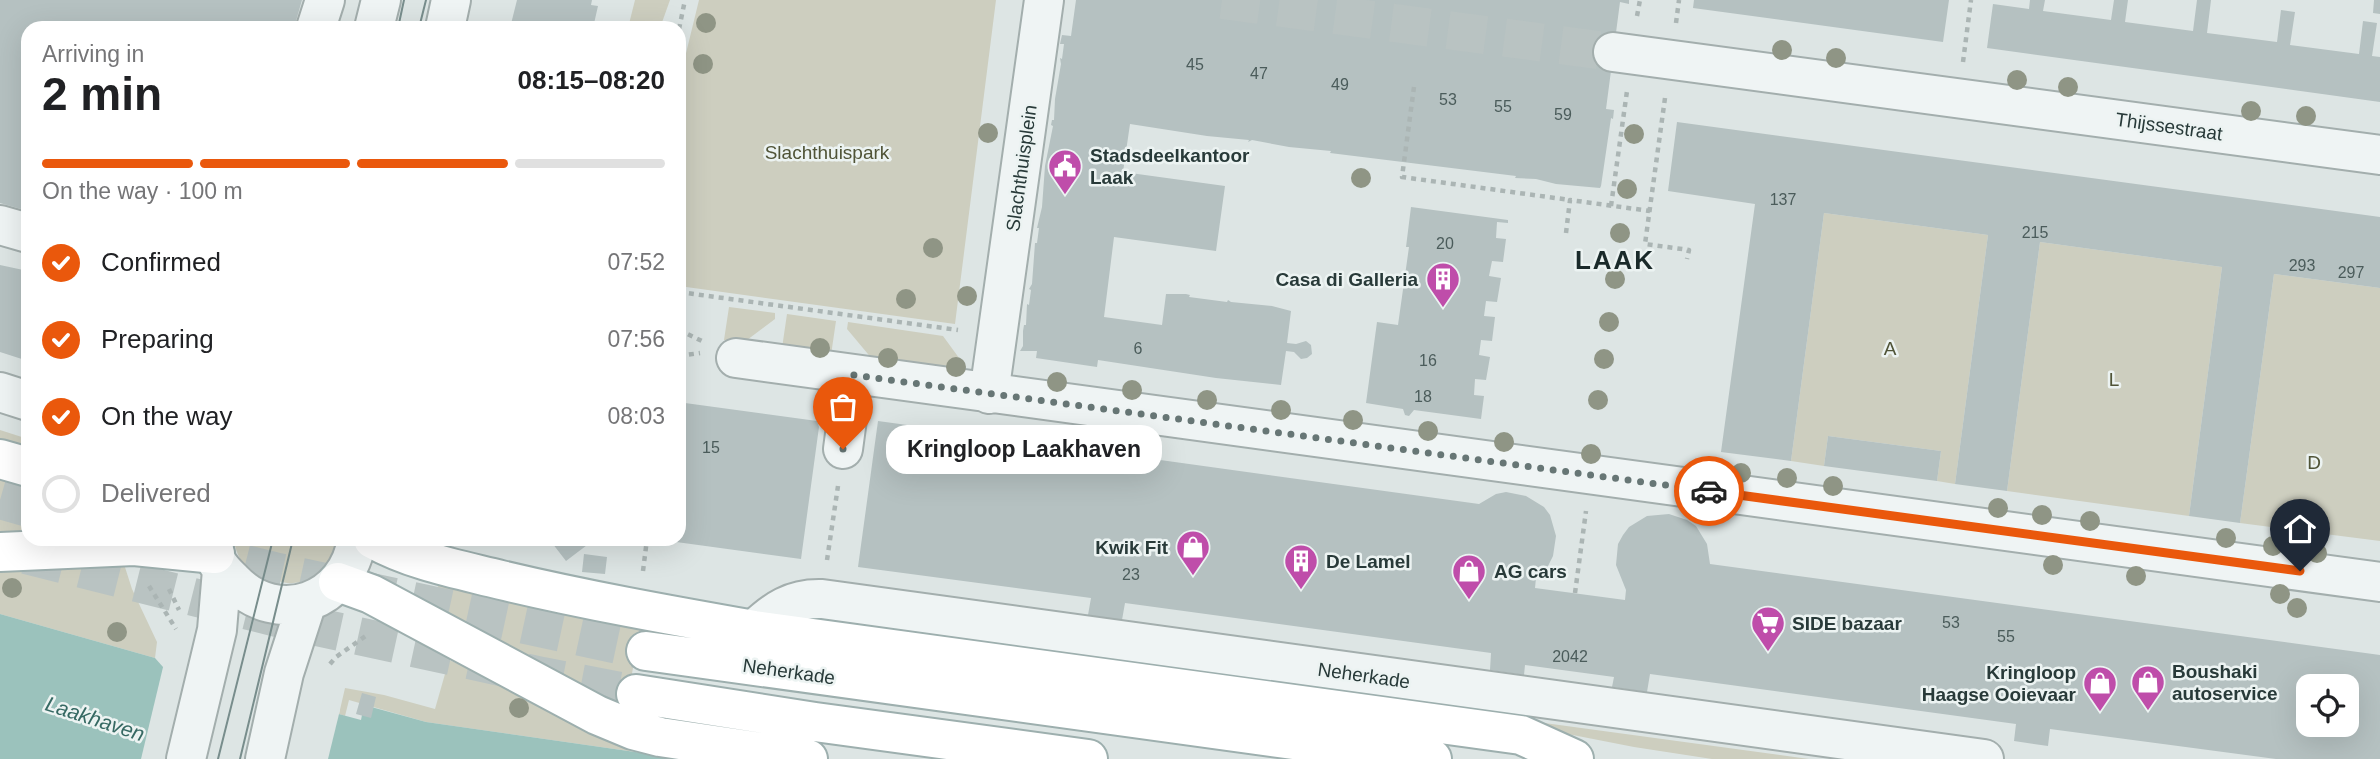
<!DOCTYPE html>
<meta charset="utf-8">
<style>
body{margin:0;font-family:Arial,sans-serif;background:#f6f6f6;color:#202124;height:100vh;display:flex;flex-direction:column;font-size:26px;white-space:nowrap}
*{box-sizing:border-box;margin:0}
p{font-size:23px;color:#757577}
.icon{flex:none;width:38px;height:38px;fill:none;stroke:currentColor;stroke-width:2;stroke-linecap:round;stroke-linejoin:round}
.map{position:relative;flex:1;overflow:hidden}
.side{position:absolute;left:21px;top:21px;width:665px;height:525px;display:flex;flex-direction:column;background:#fff;border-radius:21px;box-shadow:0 7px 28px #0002}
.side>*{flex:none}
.buttons{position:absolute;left:2296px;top:674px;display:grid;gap:14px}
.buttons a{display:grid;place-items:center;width:63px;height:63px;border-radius:14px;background:#fff;box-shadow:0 7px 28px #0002;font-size:35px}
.pin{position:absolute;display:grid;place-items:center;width:60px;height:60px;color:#fff;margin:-72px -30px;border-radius:50% 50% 50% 0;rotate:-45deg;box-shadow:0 0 7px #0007}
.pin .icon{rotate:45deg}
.courier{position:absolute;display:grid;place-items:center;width:70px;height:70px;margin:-35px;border:5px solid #ea580c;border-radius:50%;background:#fff;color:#222;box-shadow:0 2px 9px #0007}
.bubble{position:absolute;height:49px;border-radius:21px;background:#fff;box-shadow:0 7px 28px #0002;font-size:23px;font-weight:700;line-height:49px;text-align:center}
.headline em{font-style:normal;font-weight:700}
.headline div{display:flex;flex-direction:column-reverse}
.headline{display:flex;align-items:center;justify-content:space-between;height:119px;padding:0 21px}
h1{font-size:46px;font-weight:700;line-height:52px}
.bar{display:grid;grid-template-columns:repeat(4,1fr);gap:10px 7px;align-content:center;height:84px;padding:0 21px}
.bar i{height:9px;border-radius:5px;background:#e0e0e0}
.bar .selected{background:#ea580c}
.bar p{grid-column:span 4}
ol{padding:0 21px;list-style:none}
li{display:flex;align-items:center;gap:21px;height:77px}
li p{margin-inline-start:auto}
li .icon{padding:7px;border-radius:50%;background:#ea580c;color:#fff;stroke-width:4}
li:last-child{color:#757577}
li i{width:38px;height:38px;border:4px solid #e0e0e0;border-radius:50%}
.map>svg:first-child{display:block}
.green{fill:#cdcebf}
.water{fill:#9bc2bc}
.pier{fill:#dde5e4}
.building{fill:#b5c1c1;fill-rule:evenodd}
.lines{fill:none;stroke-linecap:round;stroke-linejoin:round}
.minor-tunnel{stroke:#b9c3c2;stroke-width:38;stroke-dasharray:38 19;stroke-linecap:butt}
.major-tunnel{stroke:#b9c3c2;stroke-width:38;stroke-dasharray:38 19;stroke-linecap:butt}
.minor-casing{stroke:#a3aead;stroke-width:42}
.major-casing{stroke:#9dafae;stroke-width:42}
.path{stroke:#abb5b4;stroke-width:4.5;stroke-dasharray:5 5;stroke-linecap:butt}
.minor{stroke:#eff4f4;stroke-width:38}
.major{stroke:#fff;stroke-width:38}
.tram{stroke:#788d8c;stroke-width:2}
.tree{fill:#8f9585}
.done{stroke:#677675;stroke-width:7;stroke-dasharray:0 12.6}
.route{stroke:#ea580c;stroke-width:9}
.labels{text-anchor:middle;stroke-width:5;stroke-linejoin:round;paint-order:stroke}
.number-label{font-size:16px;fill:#4b5c5b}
.street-label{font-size:19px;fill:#283a39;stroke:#ecf3f2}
.park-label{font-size:19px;fill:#505437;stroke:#ecf3f2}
.poi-label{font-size:19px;font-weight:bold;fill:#283a39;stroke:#ecf3f2;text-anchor:start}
.water-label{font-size:21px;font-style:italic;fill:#366963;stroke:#ecf3f2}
.district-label{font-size:26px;font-weight:bold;letter-spacing:2px;fill:#1a2a2a;stroke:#ecf3f2}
</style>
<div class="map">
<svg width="2380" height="759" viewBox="0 0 2380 759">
<rect width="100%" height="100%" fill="#dde5e4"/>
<path class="green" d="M635,0h35l-10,28h-15l-16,-4z
M699,0h297l-41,324 -276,-38v-204z
M1824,213l164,22 -33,249 -18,-3 4,-30 -113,-15 -4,30 -33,-5z
M2040,242l182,25 -33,249 -182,-25z
M2274,274l106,14v253l-140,-18z
M729,307l46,6v6l-32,24 -19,-3z
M787,314l49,7 -5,34 -49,-7z
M848,322l95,14 19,26 -1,10 -88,-12 -26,-31z
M0,430l28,9v19l-28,-7z
M0,472l28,8v59h-28z
M233,539h103c-3,21 -19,43 -43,44 -7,1 -14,-2 -21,-4 -9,-2 -18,-3 -25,-10 -8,-9 -11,-19 -14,-30z
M123,561l9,28 25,53 -2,16 -155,-44v-50z
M442,576l286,59 -91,25 -4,8 -2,11 28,35 12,7 -47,-10 -196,-100z
M449,660l235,99 -258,-37 -77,-22 -4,16 -6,-2 6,-26 39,7 51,14z
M1537,722l272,37h-97l-78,-12 -97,-19z"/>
<path class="water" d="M0,614l155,44 8,9 198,53 3,-15 62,17 258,37h-684z"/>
<path class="pier" d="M164,663l176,47 -12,49h-187z"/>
<path class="building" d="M0,0h302l-8,28h-266v183l-28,-8z
M517,0h75l-1,5 7,1 -5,22h-83z
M1076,0h553v4l-9,-2 -14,107 8,1 -1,9 -2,-1 -10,68 -1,2 -44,-4 -20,-5 -21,-1 1,-2 -186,-23 1,-2 -42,-4 -37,-7 -4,2 1,-2 -42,-4 -77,-12 -7,48 102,14 -9,65 -102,-14 -10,80 58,8 4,-31h20l4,1 -1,2 38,5 1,-2 3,2 41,4 19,5 -4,32 9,1 10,-3 5,4 1,9 -5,4 -6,1 -7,-7 -8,-1 -5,34 -65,-7 -118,-18 -1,7 -61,-9 1,-7h-17l3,-5v-15l1,-6h2l1,-21 2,1 2,-15 -2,-1 3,-5 3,-41h2l2,-15h-2l5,-21 3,-41 8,-40 -2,-1 1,-5h2l1,-21 6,-35 -1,-6 2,1 2,-15h-4l2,-9 9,1z
M1694,0h255l-6,42 -250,-34z
M2030,0h15l-2,11 68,9 3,-20h14l-3,22 68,9 4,-31h14l-4,33 70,9 4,-32 14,2 -5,33 69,9 4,-33 14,2 -5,33 8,1v45l-393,-54 6,-44 36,5z
M2374,0h6v14l-7,-1z
M1677,122l703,95v71l-106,-14 -34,249 -51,-7 33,-249 -182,-25 -33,249 -52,-7 33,-249 -164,-22 -33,248 -70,-9 34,-248 -87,-13z
M1411,207l97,13v3l-11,-1 -1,16 10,1 -3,23 -11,-1 -3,15 12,2 -4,24 -11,-1 -2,15 11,1 -3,24 -11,-1 -2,15 11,2 -4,23 -11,-1 -1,16 10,1 -3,23 -67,-9 -5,6 -4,-1 -2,-6 -37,-6 11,-81 21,3 11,-78h-3z
M0,265l28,6v90l-28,-9z
M685,403l132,18 2,6 -18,132 -132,-18 10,-2v-106l3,-25z
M878,421l601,83 17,-10 10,-2 20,4 18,11 6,8 6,21 -3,20 -5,10 -12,12 -1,10 90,12 1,-10 -10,-25 2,-21 5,-9 6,-8 18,-11 22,-2 18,6 9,6 11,18 3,20 670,91v104h-104l-226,-30 -2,17 -34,-5 2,-17 -366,-50 -3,18 -35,-5 2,-10 -89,-12 -1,10 -34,-5 1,-17 -366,-50 -3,17 -34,-5 3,-17 -233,-31zM2308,686h39v38h-39z
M1828,436l113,15 -4,30 -113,-15z
M549,539h46l-29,22z
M584,554l23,3 -2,17 -23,-2z
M362,693l14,4 -5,21 -15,-4z"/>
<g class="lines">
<path class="minor-tunnel" d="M1222,0l391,52"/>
<path class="major-tunnel" d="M0,500l28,8
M190,550l84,21 372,80
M26,555l259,65 257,56 94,18"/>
<g class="minor-casing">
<path id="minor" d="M316,28l9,-28
M374,28l7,-28
M445,28l6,-28
M1613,52l767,103
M0,225l28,8
M736,358l1644,224
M0,392l28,9
M989,394l55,-394
M843,449l10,-74
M213,539c1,7 1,15 3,21 4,9 11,15 17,21 45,47 115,21 124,-42
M754,630c21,-20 38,-32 68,-31l1162,160
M186,759l31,-129 5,-60
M265,759l19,-86 23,-71"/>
</g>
<g class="major-casing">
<path id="major" d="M0,459l28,8
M373,539c40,22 84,30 128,41 84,20 168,35 253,50l767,105 53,24
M0,552l134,-6 81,8
M338,582l33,12 226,121 36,15 27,7 148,22
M646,651l786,108
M636,694l179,28 273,37"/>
</g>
<path class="path" d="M1637,16l3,-16
M1676,23l3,-23
M679,29l6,-29
M1963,62l8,-62
M1414,87l-12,90 168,23
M1665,98l-20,146 44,6 -2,9
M1611,206l16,-115
M1566,233l4,-33 80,11
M679,292l279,38
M679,313l3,-21
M679,330l25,12
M679,356l21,-3
M827,560l11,-74
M643,571l4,-32
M149,586l27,43
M169,589l10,21
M1575,593l11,-82
M330,664l6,-7 31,-22"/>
<use href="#minor" class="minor"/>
<use href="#major" class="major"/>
<path class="tram" d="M398,28l6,-28
M419,28l7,-28
M218,759l55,-220
M240,759l53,-220"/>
</g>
<g class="tree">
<circle cx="706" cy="23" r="10"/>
<circle cx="1782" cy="50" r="10"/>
<circle cx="1836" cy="58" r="10"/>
<circle cx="703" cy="64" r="10"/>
<circle cx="2017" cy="80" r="10"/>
<circle cx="2068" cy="87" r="10"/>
<circle cx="2251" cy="111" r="10"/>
<circle cx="2306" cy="116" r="10"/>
<circle cx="988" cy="133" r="10"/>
<circle cx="1634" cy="134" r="10"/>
<circle cx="1361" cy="178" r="10"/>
<circle cx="1627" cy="189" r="10"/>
<circle cx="1620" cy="233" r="10"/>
<circle cx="933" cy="248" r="10"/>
<circle cx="1615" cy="279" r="10"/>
<circle cx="967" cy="296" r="10"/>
<circle cx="906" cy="299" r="10"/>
<circle cx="1609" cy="322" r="10"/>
<circle cx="820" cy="348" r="10"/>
<circle cx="888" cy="358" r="10"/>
<circle cx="1604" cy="359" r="10"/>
<circle cx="956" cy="367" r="10"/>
<circle cx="1057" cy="382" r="10"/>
<circle cx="1132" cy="390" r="10"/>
<circle cx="1207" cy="400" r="10"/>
<circle cx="1598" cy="400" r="10"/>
<circle cx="1281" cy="410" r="10"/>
<circle cx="1353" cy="420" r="10"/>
<circle cx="1428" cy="431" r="10"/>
<circle cx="1504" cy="442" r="10"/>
<circle cx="1591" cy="454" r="10"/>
<circle cx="1702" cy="469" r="10"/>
<circle cx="1741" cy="473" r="10"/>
<circle cx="1787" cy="478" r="10"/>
<circle cx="1833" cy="486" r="10"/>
<circle cx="1998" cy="508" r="10"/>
<circle cx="2042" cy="515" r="10"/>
<circle cx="2090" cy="521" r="10"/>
<circle cx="2226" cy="538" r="10"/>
<circle cx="2273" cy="546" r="10"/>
<circle cx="2317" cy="553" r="10"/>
<circle cx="2053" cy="565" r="10"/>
<circle cx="2136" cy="576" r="10"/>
<circle cx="12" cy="588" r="10"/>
<circle cx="2280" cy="594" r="10"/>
<circle cx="2297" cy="608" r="10"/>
<circle cx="117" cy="632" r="10"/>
<circle cx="519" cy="708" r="10"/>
</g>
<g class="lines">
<path class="done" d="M843,449l10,-74 856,116"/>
<path class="route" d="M1709,491l591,80"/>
</g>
<defs>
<g id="civic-pin" transform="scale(1.75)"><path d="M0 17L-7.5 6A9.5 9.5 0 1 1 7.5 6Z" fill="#bf4daa" stroke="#ecf3f2"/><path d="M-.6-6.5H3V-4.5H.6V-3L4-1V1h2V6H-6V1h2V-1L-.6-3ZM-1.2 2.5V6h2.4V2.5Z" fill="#fff"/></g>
<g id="building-pin" transform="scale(1.75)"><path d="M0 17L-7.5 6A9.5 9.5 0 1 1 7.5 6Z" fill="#bf4daa" stroke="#ecf3f2"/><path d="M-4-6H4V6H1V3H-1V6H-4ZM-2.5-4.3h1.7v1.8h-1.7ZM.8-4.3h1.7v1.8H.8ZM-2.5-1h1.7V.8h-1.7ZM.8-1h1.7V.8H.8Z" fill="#fff"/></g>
<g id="shop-pin" transform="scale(1.75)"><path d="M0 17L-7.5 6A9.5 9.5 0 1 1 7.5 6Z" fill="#bf4daa" stroke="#ecf3f2"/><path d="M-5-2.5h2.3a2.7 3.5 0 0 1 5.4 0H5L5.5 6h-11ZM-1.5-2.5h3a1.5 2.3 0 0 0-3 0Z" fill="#fff"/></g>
<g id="supermarket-pin" transform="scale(1.75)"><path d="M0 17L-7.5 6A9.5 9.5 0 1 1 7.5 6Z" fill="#bf4daa" stroke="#ecf3f2"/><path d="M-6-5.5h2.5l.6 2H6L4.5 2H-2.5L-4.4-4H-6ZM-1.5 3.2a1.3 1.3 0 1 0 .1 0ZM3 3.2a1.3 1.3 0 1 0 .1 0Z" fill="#fff"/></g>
</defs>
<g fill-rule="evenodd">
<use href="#civic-pin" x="1065" y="166"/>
<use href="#building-pin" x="1443" y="279"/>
<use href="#shop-pin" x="1193" y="547"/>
<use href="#building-pin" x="1301" y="561"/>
<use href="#shop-pin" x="1469" y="571"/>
<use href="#supermarket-pin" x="1768" y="623"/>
<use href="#shop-pin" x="2148" y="682"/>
<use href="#shop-pin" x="2100" y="683"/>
</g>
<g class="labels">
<g class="number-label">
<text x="1195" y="70">45</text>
<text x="1259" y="79">47</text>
<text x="1340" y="90">49</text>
<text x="1448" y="105">53</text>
<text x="1503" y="112">55</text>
<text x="1563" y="120">59</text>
<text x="1783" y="205">137</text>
<text x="2035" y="238">215</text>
<text x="1445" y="249">20</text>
<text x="2302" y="271">293</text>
<text x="2351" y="278">297</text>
<text x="1138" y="354">6</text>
<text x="1428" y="366">16</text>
<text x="1423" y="402">18</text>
<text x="711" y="453">15</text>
<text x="1131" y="580">23</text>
<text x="1951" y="628">53</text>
<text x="2006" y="642">55</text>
<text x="1570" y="662">2042</text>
</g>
<g class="street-label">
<text transform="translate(2169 126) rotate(8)" y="7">Thijssestraat</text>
<text transform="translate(1021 168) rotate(-82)" y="7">Slachthuisplein</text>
<text transform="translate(789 671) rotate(8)" y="7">Neherkade</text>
<text transform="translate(1364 675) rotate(8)" y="7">Neherkade</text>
</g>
<g class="park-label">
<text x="827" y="159">Slachthuispark</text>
<text x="1890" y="355">A</text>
<text x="2114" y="386">L</text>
<text x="2314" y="469">D</text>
</g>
<g class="poi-label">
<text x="1090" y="162">Stadsdeelkantoor<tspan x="1090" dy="22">Laak</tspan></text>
<text x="1418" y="286" text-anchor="end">Casa di Galleria</text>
<text x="1168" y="554" text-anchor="end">Kwik Fit</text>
<text x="1326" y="568">De Lamel</text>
<text x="1494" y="578">AG cars</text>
<text x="1792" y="630">SIDE bazaar</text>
<text x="2172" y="678">Boushaki<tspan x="2172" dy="22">autoservice</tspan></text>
<text x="2076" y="679" text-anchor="end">Kringloop<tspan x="2076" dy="22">Haagse Ooievaar</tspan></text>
</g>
<g class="water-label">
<text transform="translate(95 719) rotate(18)" y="7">Laakhaven</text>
</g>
<g class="district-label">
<text x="1615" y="269">LAAK</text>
</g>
</g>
</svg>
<div class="buttons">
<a><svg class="icon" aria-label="locate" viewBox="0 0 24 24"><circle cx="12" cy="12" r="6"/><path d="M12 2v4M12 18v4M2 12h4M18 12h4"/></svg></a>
</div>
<div class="pin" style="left:843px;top:449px;background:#ea580c"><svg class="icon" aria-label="bag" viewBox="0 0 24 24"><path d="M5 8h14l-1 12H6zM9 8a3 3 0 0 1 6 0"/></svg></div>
<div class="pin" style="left:2300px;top:571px;background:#1f2937"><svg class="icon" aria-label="home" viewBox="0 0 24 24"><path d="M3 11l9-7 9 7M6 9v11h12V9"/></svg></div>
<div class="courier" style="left:1709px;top:491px"><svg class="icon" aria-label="car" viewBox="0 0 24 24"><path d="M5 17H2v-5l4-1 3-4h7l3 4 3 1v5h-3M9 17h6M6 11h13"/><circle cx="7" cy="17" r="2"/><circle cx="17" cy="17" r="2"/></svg></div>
<div class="bubble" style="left:886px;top:425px;width:276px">Kringloop Laakhaven</div>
<section class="side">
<div class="headline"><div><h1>2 min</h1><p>Arriving in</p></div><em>08:15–08:20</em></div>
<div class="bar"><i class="selected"></i><i class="selected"></i><i class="selected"></i><i></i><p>On the way · 100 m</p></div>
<ol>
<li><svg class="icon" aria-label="check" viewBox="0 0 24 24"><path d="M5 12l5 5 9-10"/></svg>Confirmed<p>07:52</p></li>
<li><svg class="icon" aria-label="check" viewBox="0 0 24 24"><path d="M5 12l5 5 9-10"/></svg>Preparing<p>07:56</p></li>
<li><svg class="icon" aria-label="check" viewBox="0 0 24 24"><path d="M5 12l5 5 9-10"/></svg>On the way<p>08:03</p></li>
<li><i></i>Delivered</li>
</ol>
</section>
</div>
